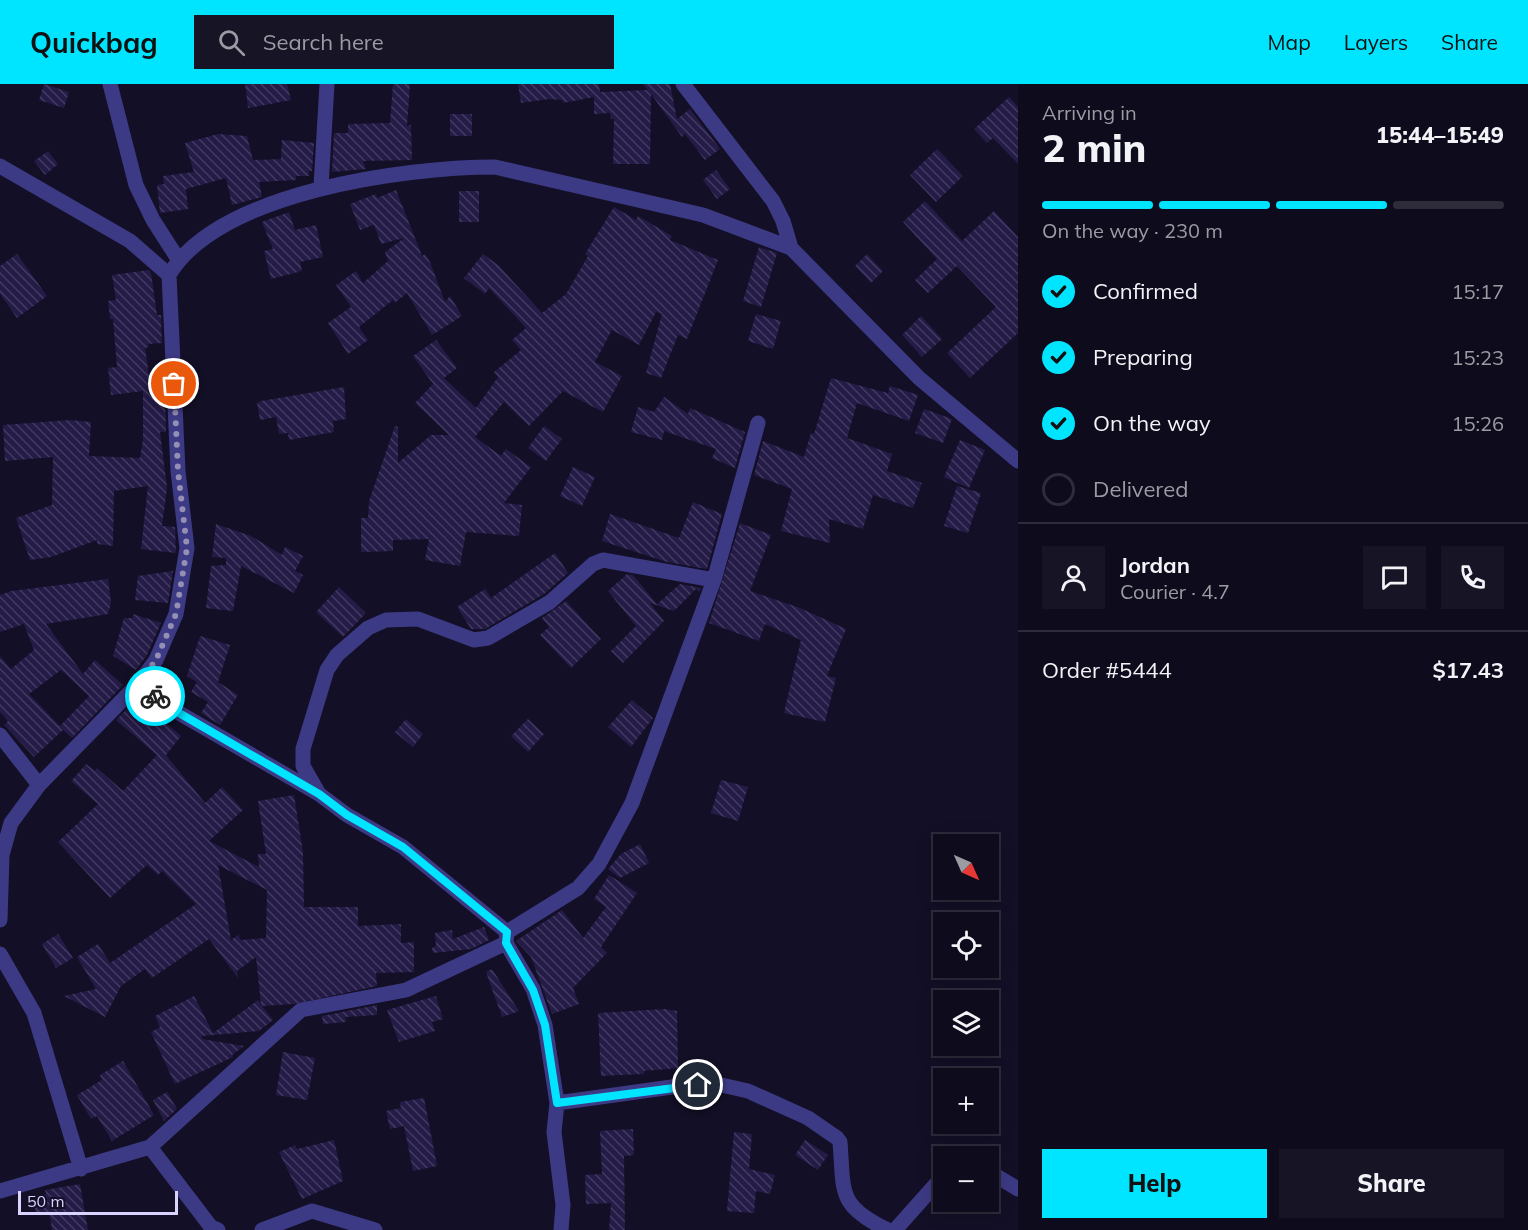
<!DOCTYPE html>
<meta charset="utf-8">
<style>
body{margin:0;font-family:Mulish,sans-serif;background:#171425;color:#f1f3f6;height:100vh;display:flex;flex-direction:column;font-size:22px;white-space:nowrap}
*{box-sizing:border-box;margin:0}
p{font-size:20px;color:#9b9ba3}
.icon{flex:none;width:33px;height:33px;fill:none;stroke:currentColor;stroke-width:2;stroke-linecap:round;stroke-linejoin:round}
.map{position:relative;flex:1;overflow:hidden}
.side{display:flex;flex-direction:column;background:#0e0b1c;width:510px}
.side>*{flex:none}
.needle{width:39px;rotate:135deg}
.fabs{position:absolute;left:933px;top:750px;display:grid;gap:12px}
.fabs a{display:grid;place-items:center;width:66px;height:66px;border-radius:0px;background:#0e0b1c;box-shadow:0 3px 15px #0003,0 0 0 2px #2e2b3b;font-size:30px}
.scale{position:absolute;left:18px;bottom:15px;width:160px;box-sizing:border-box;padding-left:6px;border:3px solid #d9d4ff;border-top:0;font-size:16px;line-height:21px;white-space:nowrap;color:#d9d4ff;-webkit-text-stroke:4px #130f26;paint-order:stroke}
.pin{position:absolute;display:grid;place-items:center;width:51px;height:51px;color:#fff;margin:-26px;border:3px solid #fff;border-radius:50%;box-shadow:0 2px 6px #0007}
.courier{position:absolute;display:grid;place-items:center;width:60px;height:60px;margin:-30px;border:4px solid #00e5ff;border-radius:50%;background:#fff;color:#222;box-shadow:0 2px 8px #0007}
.summary em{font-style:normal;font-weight:800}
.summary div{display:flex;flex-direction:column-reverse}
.summary{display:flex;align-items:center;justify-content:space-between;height:102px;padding:0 24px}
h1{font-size:39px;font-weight:800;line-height:45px}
.bar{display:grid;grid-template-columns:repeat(4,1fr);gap:9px 6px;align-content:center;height:72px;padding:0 24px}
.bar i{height:8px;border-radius:4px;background:#2e2b3b}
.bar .current{background:#00e5ff}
.bar p{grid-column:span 4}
.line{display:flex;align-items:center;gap:15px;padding:0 24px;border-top:2px solid #2e2b3b}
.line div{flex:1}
.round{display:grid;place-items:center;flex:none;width:63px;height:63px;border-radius:0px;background:#171425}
ol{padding:0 24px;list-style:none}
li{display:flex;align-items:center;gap:18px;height:66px}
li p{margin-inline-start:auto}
li .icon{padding:6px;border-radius:50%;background:#00e5ff;color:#111;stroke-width:4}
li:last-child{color:#9b9ba3}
li i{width:33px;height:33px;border:3px solid #2e2b3b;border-radius:50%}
.primary-button{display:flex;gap:12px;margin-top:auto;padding:12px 24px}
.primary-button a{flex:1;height:69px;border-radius:0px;background:#00e5ff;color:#111;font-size:24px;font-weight:800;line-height:69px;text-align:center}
.primary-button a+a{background:#171425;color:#f1f3f6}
header{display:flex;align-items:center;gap:36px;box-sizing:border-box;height:84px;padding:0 30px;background:#00e5ff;color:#111}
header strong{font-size:28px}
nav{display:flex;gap:33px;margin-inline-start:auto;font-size:21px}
.search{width:420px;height:54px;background:#171425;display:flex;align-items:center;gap:15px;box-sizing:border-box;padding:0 21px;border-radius:0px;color:#9b9ba3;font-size:22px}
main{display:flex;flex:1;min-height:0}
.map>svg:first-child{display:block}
.building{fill:url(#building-back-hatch);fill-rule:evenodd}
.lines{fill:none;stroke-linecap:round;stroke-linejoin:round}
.minor{stroke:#3d3a85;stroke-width:15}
.done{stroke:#948fb3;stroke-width:6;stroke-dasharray:0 10.8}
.route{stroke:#00e5ff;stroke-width:8}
</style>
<header>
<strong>Quickbag</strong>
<div class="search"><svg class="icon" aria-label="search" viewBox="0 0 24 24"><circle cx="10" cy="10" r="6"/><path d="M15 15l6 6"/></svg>Search here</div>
<nav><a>Map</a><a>Layers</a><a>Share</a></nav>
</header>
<main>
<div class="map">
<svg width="1018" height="1146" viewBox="0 0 1018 1146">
<defs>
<pattern id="building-back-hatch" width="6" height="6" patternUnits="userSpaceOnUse" patternTransform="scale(1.5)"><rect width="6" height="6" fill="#241b47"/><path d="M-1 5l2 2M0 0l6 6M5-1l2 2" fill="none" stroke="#433b63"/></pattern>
</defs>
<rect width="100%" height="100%" fill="#130f26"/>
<path class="building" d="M44,0l25,8 -5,16 -25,-8z
M245,0h42l4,16 -43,8z
M393,0h17l-3,42 4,-1 1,35 -49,1 3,8 -34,3 2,-39h14v-9l42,-1z
M518,0h81l1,8 48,-2 -5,-6h27l7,35 13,-10 30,40 -15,11 -20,-26 -3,3 -31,-43 -1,70h-37l1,-45h-3l-1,-6 -16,1v-17l-31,6 -1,-3 -13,-1 -28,4z
M1009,13l9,10v57l-25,-26 -6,5 -13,-14z
M450,30h22v22h-22z
M218,50l29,2 6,24 28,-1 1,-19 32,3 -2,28h-3v5h-13v4l-37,2 3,15 -30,8 -6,-27 -40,11 2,20 -28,4 -3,-28 7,-1 -1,-8 31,-4 -9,-29z
M937,65l26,27 -27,26 -26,-27z
M48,67l10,13 -13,11 -11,-14z
M716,86l14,19 -13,10 -14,-19z
M396,106l26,66 3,-2 5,8 15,40 5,-6 12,20 -30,19 -25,-42 -12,10 -2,-3 -34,27 9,13 -20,14 -20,-31 23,-16 -15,-22 20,-14 7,12 25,-22 -3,-9 19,-14 -23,6 -7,-19 -14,5 -10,-26 26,-10 1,4z
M459,107h20v31h-20z
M925,117l37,40 32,-30 24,26v96l-48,45 -23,-25 49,-46 -39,-41 -29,27 -13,-13 22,-21 -34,-37z
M614,123l22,13 2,-4 34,20 -2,4 48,20 -31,79 -9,-4 -17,43 -15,-5 16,-59 -6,-2 -17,33 -27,-15 -17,32 27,14 -19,36 -40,-21 -34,35 -25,-24 -29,35 26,19 5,-7 25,18 -27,36 18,2 -3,31 -53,-4 -6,34 -35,-6 4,-21 -36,1v11l-32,1v-34h7l1,-17 26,-75 3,1v36l33,-28h18l-34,-32 18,-19 -20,-28 23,-16 21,28 -13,10 32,30 22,-31 -4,-5 27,-22 -9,-10 14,-12 -37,-40 -4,6 -21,-16 19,-24 15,11 44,48 24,-19 22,-38 -3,-2z
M289,128l6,18 21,-5 7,32 -23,5 2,9 -31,8 -7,-28 9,-2 -11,-27z
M759,163l18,6 -16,54 -18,-6z
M17,170l30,42 -30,22 -17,-24v-28z
M867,170l16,17 -12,12 -16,-17z
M149,186l2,3 6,42h4l1,28 -14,1 1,3 -4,1 6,41 14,2 1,41h-6l7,56 -5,38 13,1 1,26 -35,-4 7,-63 -34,5 -1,55 -16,-2v-4l-46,17 -21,3 -14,-42 36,-13 1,-48 -48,4 -2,-36 67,-5 21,2 -2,34 51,2 3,-18v-49l-32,4 -3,-27 9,-1 -4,-48h-3l-2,-18 8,-1 -4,-25z
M756,230l25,7 -8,28 -25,-8z
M921,232l21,23 -20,18 -20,-22z
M831,294l57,15 2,-7 28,9 -9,26 -52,-18 -10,35 45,16 -5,17 35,12 -9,25 -40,-13 -10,34 -34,-10 1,24 -49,-12 11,-42 -38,-14 9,-34 41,16 7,-24 3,1z
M344,303l2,32 -13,2 1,11 -45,8 -1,-7 -9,1 -3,-17 -16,3 -3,-17 4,-2z
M664,313l24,17 2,-6 55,24 -10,36 -23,-10 4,-9 -52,-18 -2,9 -31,-8 7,-25 16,5z
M924,325l28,10 -9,24 -28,-10z
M544,342l18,13 -16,22 -18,-13z
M960,356l25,10 -16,38 -25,-11z
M573,383l22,10 -13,29 -22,-10z
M957,402l24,7 -13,40 -24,-7z
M693,418l29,12 -15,55 -40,-7 -65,-21 8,-27 69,24z
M740,439l31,12 -21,56 50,17 46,21 -19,47 9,2 -11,44 -41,-9 17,-73 -36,-16 -6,17 -50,-18z
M216,440l35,12 31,19 3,-8 18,9 -8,15 8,4 -9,18 -53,-27 -8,45 -27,-3 5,-42 15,-1v-7l-14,-1z
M555,469l13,20 -24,21 -59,35h-14l-14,-22 28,-18 6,9z
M173,487l-5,32 -33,-3 3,-24z
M627,490l6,1 24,29 23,-20 21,4 -2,4 -3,-3 -22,22 -24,-8 14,18 -41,42 -12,-12 25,-25 -28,-35z
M108,495l3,24 -3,11 -62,10 37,50 12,-14 28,25 -51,53 -9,-8 -29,27 -30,-32 4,-4 -8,-9v-56l11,13 23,-19 -10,-26 -24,8v-37l11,-4zM61,586l28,26 -29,30 -31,-32z
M339,503l27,26 -23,24 -27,-25z
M566,517l35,38 -30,29 -31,-33 9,-8 -7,-9z
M133,530l28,9 -14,32 -11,15 -23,-14 11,-38h9z
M200,552l30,9 -12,37 20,13 -18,30 -19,-12 7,-11 -17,-10 6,-10 -10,-6z
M137,615l44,37 -15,19 39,48 17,-16 21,23 -34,31 50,26 -1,-13h8l-8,-53 36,-6 9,57 1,55h54v19l43,-2v19l13,-1v30l-38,1 1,13 -83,18 -32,2 11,14 -14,11 -57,5v3l42,7 -12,9 1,2 -58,27 -24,-52 9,-5 -5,-11 39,-20 19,37 45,-33 3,4 -5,-47 -19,14 1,7 -29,-39 -57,39 -7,-9 -24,17 -16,31 -41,-21 32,-7 -19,-32 21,-13 12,19 86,-59 -34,-33 -4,4 -11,-10 -37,33 -52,-56 40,-38 -27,-23 15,-17 9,7 2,-3 26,23 34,-36 -41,-35zM218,781l49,25 -1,48 -25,2 -3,-5 -7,5z
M632,616l21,18 -22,29 -23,-20z
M406,635l17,15 -10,13 -18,-15z
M528,635l16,15 -16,18 -17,-16z
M721,696l27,7 -10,34 -27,-8z
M640,760l9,19 -29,15 -12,-9 13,-15z
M609,791l28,18 -36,54 6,6 -34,35 6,16 -27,10 -21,-57 -15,-16 46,-31 21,28 23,-31 -12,-8z
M484,843l5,13 -18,9 -38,4 -1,-5 4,-2 -1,-13 17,-3 1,9z
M58,850l15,24 -17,10 -14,-24z
M492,885l27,42 -17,6 -16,-45z
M436,912l7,23 -11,3 3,9 -36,11 -12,-32z
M377,921v10l-32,2 1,5 -23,2 -1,-8z
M665,925l12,2 1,57 -34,3v3l-43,2 -3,-63z
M283,968l32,6 -8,42 -31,-5z
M123,977l31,54 -42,26 -15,-25 -6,3 -14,-24 25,-15 -2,-5z
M167,1008l10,17 -13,12 -11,-21z
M424,1014l13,68 -24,5 -9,-45 -14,3 -4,-18 15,-3 -1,-6z
M633,1045l1,26 -10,1 1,74h-16l2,-27 -25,1 -1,-29 17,-1 -2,-43z
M734,1048l18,2 -3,35 26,6 -5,19 -14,-3 -2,22 -27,-2z
M334,1056l9,41 -41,18 -23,-47 16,-7 2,4z
M805,1056l23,15 -10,15 -23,-15z
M80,1100l8,46h-36l-3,-18 -13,3 -3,-19 13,-2 -1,-4z"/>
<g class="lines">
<path class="minor" d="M110,0l26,101 17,35 25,39
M683,0l90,117 10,20 8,27
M0,82l130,75 39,34
M321,103l6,-103
M139,599l28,23 152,88 28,21 56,32 104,85
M0,651l39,50
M319,710l-16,-28v-17l24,-79 10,-15 31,-27 18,-8 32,-1 56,21 14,-2 62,-36 43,-38 10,-4 111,20
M0,836l2,-65 9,-32 28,-38 100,-102 17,-23 20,-46 11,-66 -9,-77 -9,-196c49,-83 236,-108 326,-108l208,48 88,33 128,130 99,83
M0,870l34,59 47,156
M557,1019l122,-17 38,-2 31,7 60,27 29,20 3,4c4,50 -3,64 48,88
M150,1063l61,80 7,3
M988,1087l30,18
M0,1107l150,-44 151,-137 105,-20 100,-47
M262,1146l50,-19 63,19
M561,1146l2,-25 -9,-73 3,-29 -12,-78 -12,-36 -27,-46 1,-11 71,-44 21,-24 33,-61 82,-223 44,-157
M895,1146l49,-55"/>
</g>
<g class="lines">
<path class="done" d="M155,612l-16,-13 17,-23 20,-46 11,-66 -9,-77 -4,-87"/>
<path class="route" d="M155,612l12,10 152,88 28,21 56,32 104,85 -1,11 27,47 12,35 12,78 141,-18"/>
</g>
</svg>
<div class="fabs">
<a><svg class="needle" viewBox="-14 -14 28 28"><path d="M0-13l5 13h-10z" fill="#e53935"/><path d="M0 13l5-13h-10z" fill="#9b9ba3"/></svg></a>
<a><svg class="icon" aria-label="locate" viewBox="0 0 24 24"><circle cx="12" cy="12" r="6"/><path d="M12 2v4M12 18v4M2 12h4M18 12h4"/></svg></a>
<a><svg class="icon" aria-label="layers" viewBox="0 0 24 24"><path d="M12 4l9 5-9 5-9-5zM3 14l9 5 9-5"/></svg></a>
<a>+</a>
<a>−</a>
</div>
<div class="scale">50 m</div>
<div class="pin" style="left:174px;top:300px;background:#ea580c"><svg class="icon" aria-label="bag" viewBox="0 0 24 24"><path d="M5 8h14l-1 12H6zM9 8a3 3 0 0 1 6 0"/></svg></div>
<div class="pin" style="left:698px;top:1001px;background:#1f2937"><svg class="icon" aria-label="home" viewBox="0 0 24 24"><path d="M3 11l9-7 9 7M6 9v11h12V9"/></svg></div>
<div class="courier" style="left:155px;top:612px"><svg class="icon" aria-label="bike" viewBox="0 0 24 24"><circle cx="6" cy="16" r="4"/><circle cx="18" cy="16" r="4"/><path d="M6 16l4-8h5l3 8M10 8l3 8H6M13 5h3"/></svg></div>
</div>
<section class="side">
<div class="summary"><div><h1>2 min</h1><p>Arriving in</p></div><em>15:44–15:49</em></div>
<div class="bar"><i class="current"></i><i class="current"></i><i class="current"></i><i></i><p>On the way · 230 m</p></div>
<ol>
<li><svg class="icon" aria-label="check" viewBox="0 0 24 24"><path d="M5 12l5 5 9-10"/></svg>Confirmed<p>15:17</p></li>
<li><svg class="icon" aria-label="check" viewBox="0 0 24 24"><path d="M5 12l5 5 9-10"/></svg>Preparing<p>15:23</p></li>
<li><svg class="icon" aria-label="check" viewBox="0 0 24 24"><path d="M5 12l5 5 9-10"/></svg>On the way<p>15:26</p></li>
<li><i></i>Delivered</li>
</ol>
<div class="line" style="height:108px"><a class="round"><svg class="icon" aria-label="person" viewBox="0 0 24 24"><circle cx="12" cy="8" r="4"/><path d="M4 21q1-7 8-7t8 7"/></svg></a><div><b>Jordan</b><p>Courier · 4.7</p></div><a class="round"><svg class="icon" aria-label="chat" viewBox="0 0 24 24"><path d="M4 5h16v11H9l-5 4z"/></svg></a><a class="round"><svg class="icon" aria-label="phone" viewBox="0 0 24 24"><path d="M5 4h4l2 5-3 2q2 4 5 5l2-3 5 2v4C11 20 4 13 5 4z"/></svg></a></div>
<div class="line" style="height:78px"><div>Order #5444</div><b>$17.43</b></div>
<div class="primary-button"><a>Help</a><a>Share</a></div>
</section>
</main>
